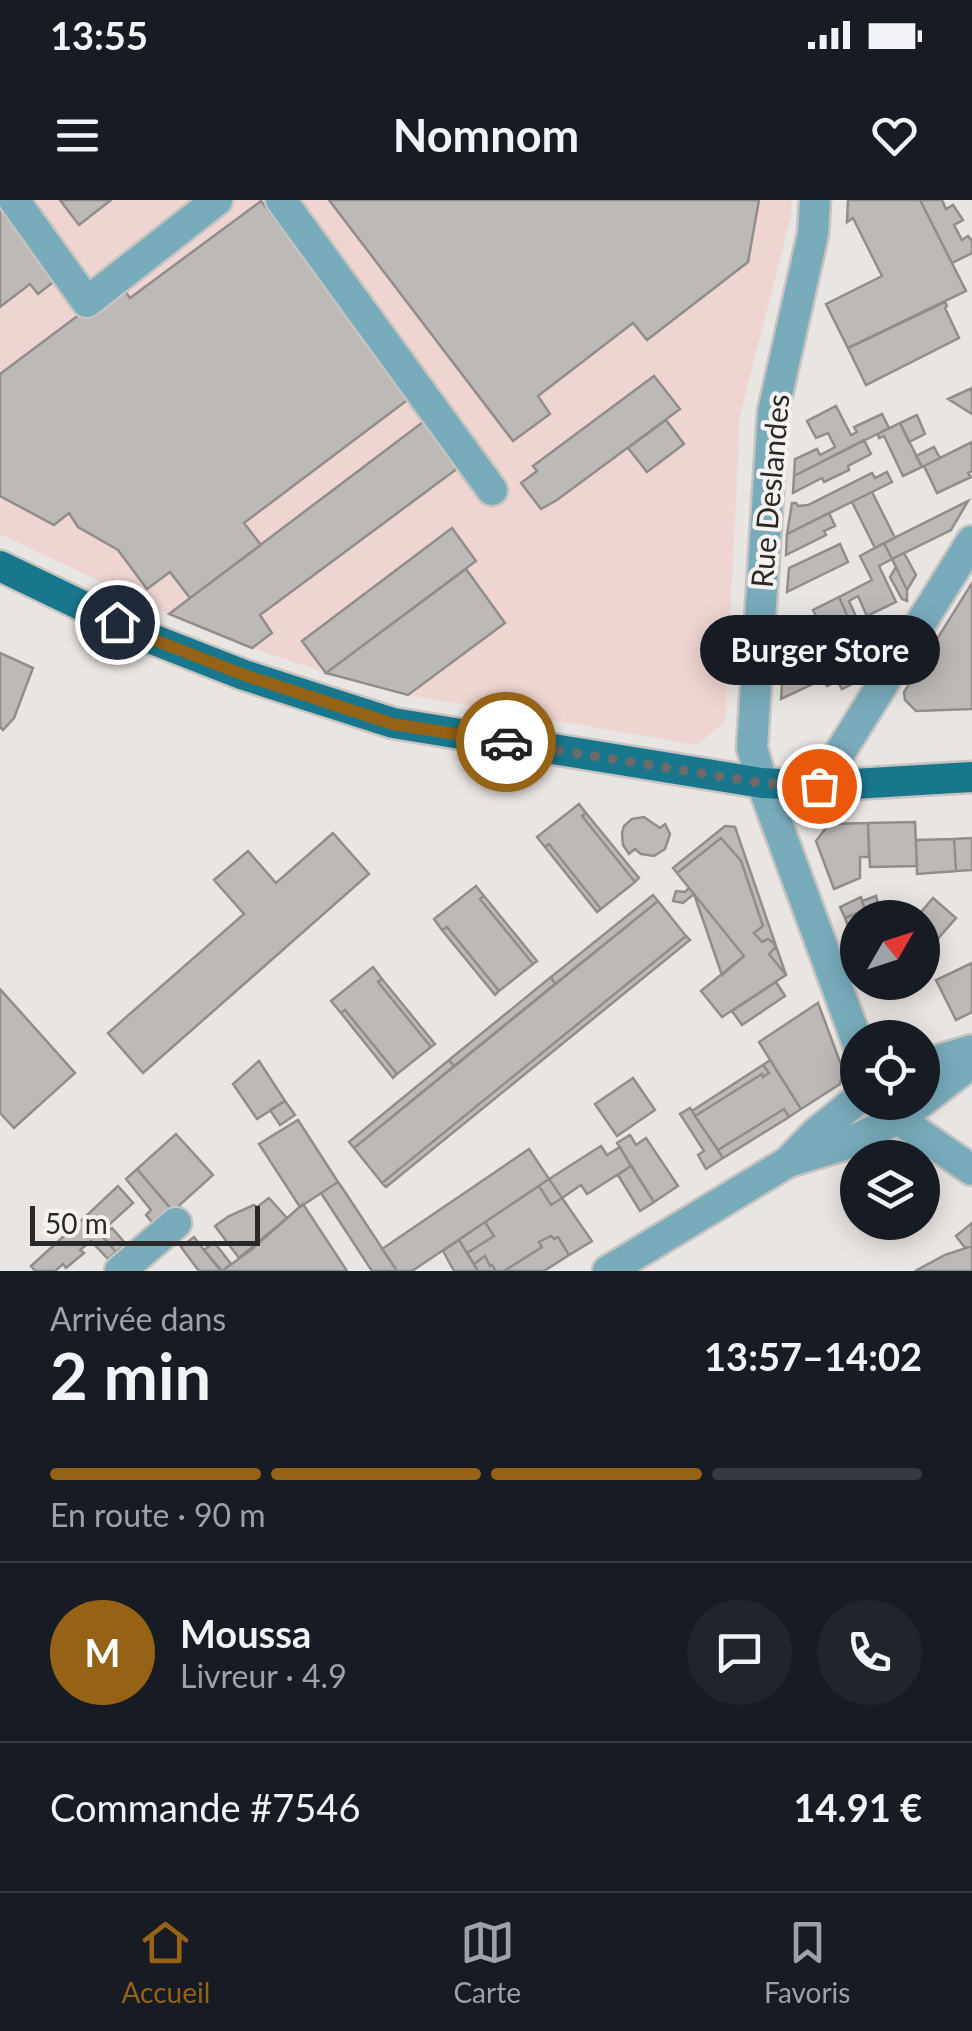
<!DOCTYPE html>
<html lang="fr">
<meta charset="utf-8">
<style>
body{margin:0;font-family:Lato,sans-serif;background:#20242c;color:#f1f3f6;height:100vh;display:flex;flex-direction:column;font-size:38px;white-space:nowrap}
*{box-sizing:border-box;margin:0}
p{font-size:32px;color:#9ea1a6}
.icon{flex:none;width:55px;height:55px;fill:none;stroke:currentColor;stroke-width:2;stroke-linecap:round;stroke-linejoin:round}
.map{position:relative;height:1071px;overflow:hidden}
.drawer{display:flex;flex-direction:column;background:#171b24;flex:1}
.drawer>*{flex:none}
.needle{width:65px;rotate:51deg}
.fabs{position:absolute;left:840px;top:700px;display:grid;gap:20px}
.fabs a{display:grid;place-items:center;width:100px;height:100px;border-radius:50%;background:#171b24;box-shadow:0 5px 25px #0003;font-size:50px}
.scale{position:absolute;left:30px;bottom:25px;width:230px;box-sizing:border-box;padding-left:10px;border:5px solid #2a2928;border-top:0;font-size:28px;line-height:35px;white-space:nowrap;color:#2a2928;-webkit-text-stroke:8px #f6f2f0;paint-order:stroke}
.pin{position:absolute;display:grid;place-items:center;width:85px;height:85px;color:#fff;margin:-42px;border:5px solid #fff;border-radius:50%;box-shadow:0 2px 10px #0007}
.courier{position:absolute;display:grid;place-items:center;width:100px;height:100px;margin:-50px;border:8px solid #956216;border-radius:50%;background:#fff;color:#222;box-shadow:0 2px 12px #0007}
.bubble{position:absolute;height:70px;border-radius:35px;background:#171b24;box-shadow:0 5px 25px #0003;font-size:32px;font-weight:700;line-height:70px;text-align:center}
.overview em{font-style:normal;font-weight:700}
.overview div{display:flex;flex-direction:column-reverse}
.overview{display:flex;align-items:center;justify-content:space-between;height:170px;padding:0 50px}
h1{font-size:65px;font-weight:700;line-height:75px}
.bar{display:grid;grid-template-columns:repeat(4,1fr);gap:15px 10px;align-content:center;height:120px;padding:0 50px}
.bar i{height:12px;border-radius:8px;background:#363941}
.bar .selected{background:#956216}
.bar p{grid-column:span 4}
.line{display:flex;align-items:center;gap:25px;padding:0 50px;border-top:2px solid #363941}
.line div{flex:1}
.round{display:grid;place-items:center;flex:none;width:105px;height:105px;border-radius:52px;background:#20242c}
.status{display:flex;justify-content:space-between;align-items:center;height:70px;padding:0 50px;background:#171b24;direction:ltr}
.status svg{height:28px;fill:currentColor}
header{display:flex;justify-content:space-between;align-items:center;height:130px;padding:0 50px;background:#171b24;font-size:45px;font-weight:700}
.tabs{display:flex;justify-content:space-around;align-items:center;height:140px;border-top:2px solid #363941;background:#171b24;font-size:28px;color:#9ea1a6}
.tabs a{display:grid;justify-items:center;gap:5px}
.tabs .selected{color:#956216}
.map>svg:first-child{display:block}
.industrial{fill:#efd5d2}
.building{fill:#bdb9b7;stroke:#908d8b;stroke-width:2.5}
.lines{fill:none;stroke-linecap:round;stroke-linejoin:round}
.minor-casing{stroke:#c7c3c1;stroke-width:35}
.major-casing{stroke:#c7c3c1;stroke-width:35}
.minor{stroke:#79acbb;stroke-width:30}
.major{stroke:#19778d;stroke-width:30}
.done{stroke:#6d6b69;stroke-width:10;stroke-dasharray:0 18}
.route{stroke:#956216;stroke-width:12}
.labels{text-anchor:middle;stroke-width:8;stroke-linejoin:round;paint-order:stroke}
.street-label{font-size:30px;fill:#2a2928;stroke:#f6f2f0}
</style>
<div class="status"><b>13:55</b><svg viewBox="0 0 49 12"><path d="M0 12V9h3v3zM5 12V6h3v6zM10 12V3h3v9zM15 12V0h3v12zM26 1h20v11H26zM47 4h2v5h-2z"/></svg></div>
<header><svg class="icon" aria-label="menu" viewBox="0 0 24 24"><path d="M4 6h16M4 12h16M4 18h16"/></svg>Nomnom<svg class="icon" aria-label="heart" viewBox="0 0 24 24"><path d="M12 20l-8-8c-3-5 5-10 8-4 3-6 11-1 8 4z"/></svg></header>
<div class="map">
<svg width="972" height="1071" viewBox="0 0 972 1071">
<rect width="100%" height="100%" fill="#e9e5e3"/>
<path class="industrial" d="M0,0h792l-1,16 -51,200 -15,307 -29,22 -288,-50 -82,-22 -74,-25 -83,-34 -169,-80z"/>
<path class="building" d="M0,0l61,76 -23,18 -8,-10 -30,23z
M60,0h51l-32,25z
M329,0h430l-11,62 -101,78 -14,-17 -4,3 -91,70 12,18 -37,27z
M848,0h72l46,91 -118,57 -22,-44 56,-28 -29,-58 -6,4z
M920,0h22l4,9 7,-4 10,15 -9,5 8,15 6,-4 4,5v12l-20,10z
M261,1l149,197 -166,125 17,22 -71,53 -20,-26 -23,17 -29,-39 -40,-23 -9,-14 -15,12 -54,-29v-122l120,-90 10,14z
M945,102l2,4 -2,2 14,30 -93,47 -18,-37z
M654,176l26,33 -123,91 -16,9 -20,-26 16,-12 -4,-5z
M972,188v26l-24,-15z
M836,206l15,29 6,-3 -3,-5 28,-13 7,14 -95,48 1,-17 22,-10 3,6 15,-8 -7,-14 -12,5 -9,-17z
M917,215l8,19 -16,8 -9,-19z
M427,219l35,46 -202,150 12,18 -20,15 -83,-34z
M666,220l18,24 -37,28 -19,-24z
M900,223l22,44 -19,9 -19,-40 -5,2 -1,-4z
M864,240l7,14 -23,12 1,4 -25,12 -2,-4 -29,15 1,-17z
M972,242v29l-4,2 3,4 -34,16 -13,-27z
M934,247l6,11 -18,9 -6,-11z
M887,272l5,10 -105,52 5,-31h4l2,3 10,-1 64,-32 3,5z
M872,292l23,46 -20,10 -23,-46z
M968,301l-17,29 -59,29 -8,-16z
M829,313l6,13 -11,5 2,4 -40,20 1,-21z
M452,328l24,33 -150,112 -24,-32z
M884,343l8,16 -13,7 17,36 -29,14 -9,-20 -9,5 13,29 -7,3 -16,-36 33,-17 -12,-24z
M840,344l8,18 -61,30 2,-24z
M904,353l12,22 -9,15 -15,-31z
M896,367l11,23v11l-5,-2 -12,-22z
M466,369l39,54 -97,72 -82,-22z
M972,383v126l-56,2 -11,-11 -1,-8z
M839,397l16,36 -72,36 1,-23 38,-18 -9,-18z
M0,453l33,15 -19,50 -11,12 -3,-3z
M874,454l-16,27 -16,8 -5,-8 -10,5 -4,-7z
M799,461l8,20 3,-2 3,5 -32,15 2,-30z
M579,604l7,9 -4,3 53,66 -34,27 -52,-65 -4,3 -8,-10z
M586,613l53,65 -4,4 -53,-66z
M644,617l16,11 5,-4 5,10 -5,15 -11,7 -13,-2 -6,-5 -6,5 -6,-9 -1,-12 2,-7 8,-7z
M915,622l2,44 -47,1 -2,-44z
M868,623l1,34h-9v21l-26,11 -18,-48 13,-17z
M725,626l10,1 51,148 -17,-21 6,-6 -1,-5 -6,-4 -6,3 -8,-9 9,-7 -22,-65 -20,-23 -44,35 -4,-5z
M333,633l36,41 -226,199 -35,-40 136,-119 -30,-34 34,-29 28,32z
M721,638l20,23 22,65 -9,7 8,9 6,-3 6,4 1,5 -6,6 17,21 -64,42 -21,-26 43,-35 -67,-83z
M972,638v32l-16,1 -2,-32z
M954,639l2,32 -39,3 -1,-34z
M549,644l52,65 -4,3 -52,-65z
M476,686l8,10 -4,3 53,65 -34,27 -52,-64 -5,3 -8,-11z
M689,688l5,6 -11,9 -10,-2 3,-10 9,1z
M694,694l50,62 -22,19z
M653,695l5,6 -103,83 -4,-7z
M484,696l53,65 -4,3 -53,-65z
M876,696l4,15 6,-2 2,5 -7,4h-23v10l-8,4 -5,-14 20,-8 -3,-9z
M861,697l4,13 -20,8 -5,-11z
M933,698l23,20 -21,24 -13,-11v-13h-6z
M658,701l28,35 -304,247 -28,-35z
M447,727l52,64 -4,4 -53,-65z
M686,736l4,4 -304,247 -4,-4z
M972,763v49l-16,8 -20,-40z
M373,767l9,12 -4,3 53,65 -34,27 -52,-64 -4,3 -10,-12z
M551,777l4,7 -101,82 -5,-6z
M382,779l53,65 -4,3 -53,-65z
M776,782l9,14 -43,29 -10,-14z
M0,789l75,84 -61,55 -14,-15z
M818,803l25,67 -3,14 -39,25 -42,-67z
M345,810l52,64 -4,4 -52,-65z
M449,860l5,6 -100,82 -5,-6z
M770,860l31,49 -12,8 -5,-8 -66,41 -23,-34 67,-42 1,3 6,-4 -6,-8z
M259,861l26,40 -28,18 -24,-35z
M763,865l6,8 -6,4 -1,-3 -67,42 -3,-5z
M633,878l22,32 -38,26 -22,-32z
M285,901l10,14 -15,10 -10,-15z
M690,908l33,50 -17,11 -8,-14 6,-4 -24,-37z
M784,909l5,8 -66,41 -5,-8z
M298,920l40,62 -38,25 -41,-63z
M176,934l37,41 -40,36 -36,-42z
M630,935l6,10 10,-7 32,48 -24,16 -37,-59z
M601,946l6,9 13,-8 11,19 -44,28 -6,-9 -19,13 -13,-19z
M529,949l20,30 -137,92h-15l-15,-22z
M631,966l23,36 -14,9 -22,-36z
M137,969l33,39 -18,14 -6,-7 5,-5 -25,-31z
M549,979l13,19 -11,7 -12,-19z
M338,982l7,10 52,79h-25l-51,-78z
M118,986l15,17 -33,30 -14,-17z
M539,986l12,19 11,-7 30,43 -23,14 -11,-18 -4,2 -3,-3 -12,6 3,5 -38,24h-8l-4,-6 -2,1 -5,-10 -11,8 -7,-11 27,-17 -9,-14z
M269,998l18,20 -48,40 -24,-32 14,-10 25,-11 3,2z
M303,1004l44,67h-125l29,-21z
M86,1016l30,36 -8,7 -17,-18 -11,9 4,3 -18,15 -3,-4 -8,7h-20l-4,-5z
M485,1022l9,14 -27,17 -8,-13z
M972,1023v23l-7,2 -9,-12z
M112,1028l14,16 -10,8 -14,-16z
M551,1036l3,3 4,-2 11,18 -25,16h-40l38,-24 -3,-5z
M194,1037l10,13 17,21h-22l-18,-24z
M459,1040l8,13 11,18h-24l-11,-20z
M214,1042l17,22 -9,7 -18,-21z
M972,1046v25h-57l30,-16z
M485,1056l5,10 2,-1 4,6h-18l-4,-7z"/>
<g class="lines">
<g class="minor-casing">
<path id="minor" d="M14,0l73,102 130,-102
M281,0l211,290
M815,0l-2,34 -40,178 -21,336 10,35 96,261
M819,586l153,-245
M922,865l50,-15
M922,901l50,-38
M888,905l10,14 74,51
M790,960l26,-27 42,-34
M120,1071l56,-48
M608,1071l180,-109 53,-16 57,-27 23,-17"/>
</g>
<g class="major-casing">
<path id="major" d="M0,366l147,71 97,38 149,48 369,60 57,3 153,-9"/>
</g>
<use href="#minor" class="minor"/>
<use href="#major" class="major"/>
</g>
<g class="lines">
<path class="done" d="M506,542l256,41 57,3"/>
<path class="route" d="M117,422l30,15 97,38 149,49 113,18"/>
</g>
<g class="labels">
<g class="street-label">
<text transform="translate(771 291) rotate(-85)" y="10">Rue Deslandes</text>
</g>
</g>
</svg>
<div class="fabs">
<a><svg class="needle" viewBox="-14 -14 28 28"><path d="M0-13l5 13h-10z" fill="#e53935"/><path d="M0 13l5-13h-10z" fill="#9ea1a6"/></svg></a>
<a><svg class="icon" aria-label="locate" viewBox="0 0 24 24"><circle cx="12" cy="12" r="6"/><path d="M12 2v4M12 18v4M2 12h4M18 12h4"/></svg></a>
<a><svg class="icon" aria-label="layers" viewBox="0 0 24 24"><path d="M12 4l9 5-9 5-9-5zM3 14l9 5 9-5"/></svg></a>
</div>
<div class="scale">50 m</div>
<div class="pin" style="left:819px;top:586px;background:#ea580c"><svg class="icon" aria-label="bag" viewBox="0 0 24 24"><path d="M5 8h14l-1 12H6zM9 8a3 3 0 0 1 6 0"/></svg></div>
<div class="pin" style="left:117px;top:422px;background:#1f2937"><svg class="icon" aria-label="home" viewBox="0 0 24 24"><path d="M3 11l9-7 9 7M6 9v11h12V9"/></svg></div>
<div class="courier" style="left:506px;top:542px"><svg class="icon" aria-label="car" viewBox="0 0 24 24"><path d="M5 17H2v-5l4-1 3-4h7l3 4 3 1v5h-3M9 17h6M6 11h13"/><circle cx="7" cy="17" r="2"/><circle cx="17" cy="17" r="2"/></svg></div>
<div class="bubble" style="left:700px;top:415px;width:240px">Burger Store</div>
</div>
<section class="drawer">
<div class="overview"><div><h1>2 min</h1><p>Arrivée dans</p></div><em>13:57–14:02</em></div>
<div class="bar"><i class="selected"></i><i class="selected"></i><i class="selected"></i><i></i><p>En route · 90 m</p></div>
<div class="line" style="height:180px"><b class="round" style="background:#956216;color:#fff">M</b><div><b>Moussa</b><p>Livreur · 4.9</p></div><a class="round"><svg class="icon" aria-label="chat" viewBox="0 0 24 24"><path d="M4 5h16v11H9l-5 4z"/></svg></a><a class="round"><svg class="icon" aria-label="phone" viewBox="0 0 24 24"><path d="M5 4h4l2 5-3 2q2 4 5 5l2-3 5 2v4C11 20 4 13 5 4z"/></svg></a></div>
<div class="line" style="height:130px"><div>Commande #7546</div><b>14.91 €</b></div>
</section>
<nav class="tabs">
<a class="selected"><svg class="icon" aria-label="home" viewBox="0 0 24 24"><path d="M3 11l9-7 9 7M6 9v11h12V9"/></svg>Accueil</a>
<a><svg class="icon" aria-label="map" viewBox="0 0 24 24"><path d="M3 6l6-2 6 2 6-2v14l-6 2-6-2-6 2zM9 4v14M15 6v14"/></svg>Carte</a>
<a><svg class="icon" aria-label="saved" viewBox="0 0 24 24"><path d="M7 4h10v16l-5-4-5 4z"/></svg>Favoris</a>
</nav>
